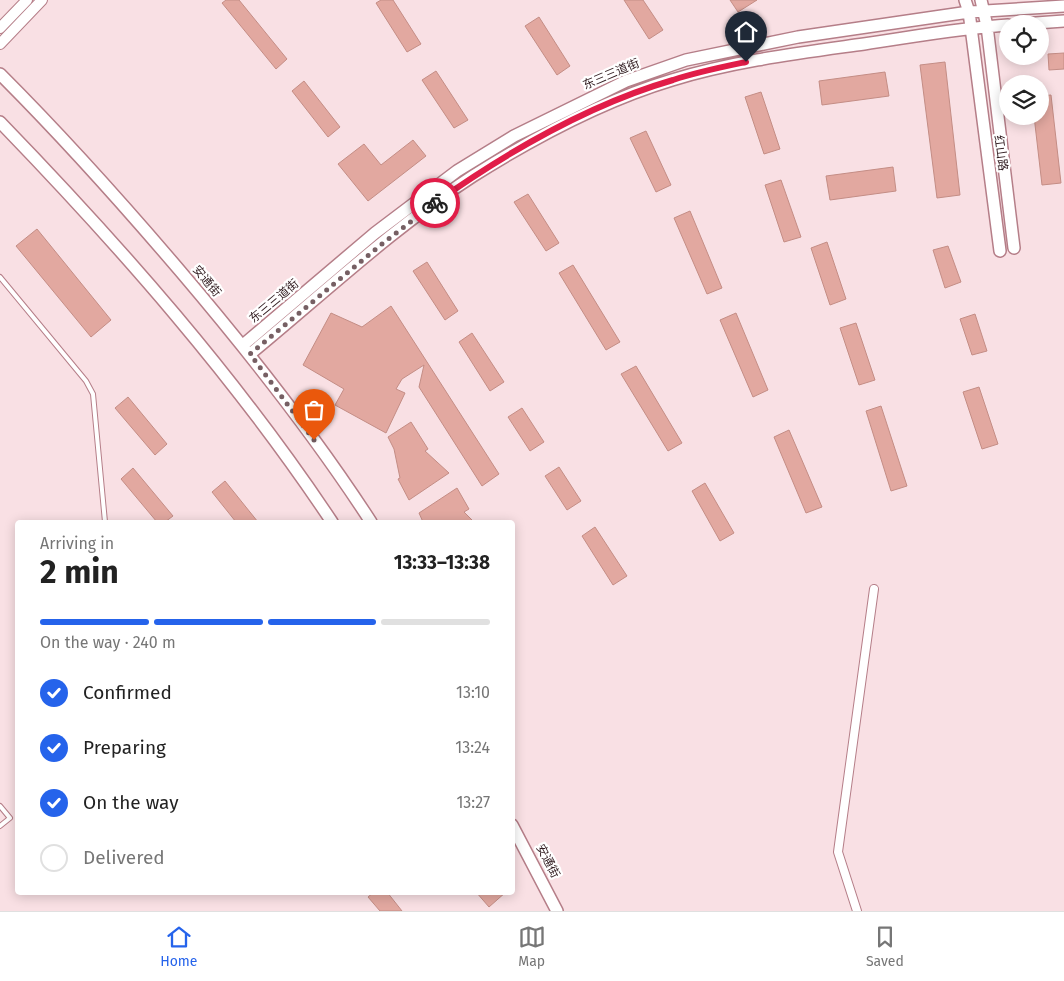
<!DOCTYPE html>
<meta charset="utf-8">
<style>
body{margin:0;font-family:"Fira Sans","Noto Sans SC",sans-serif;background:#f2f2f2;color:#222;height:100vh;display:flex;flex-direction:column;font-size:19px;white-space:nowrap}
*{box-sizing:border-box;margin:0}
p{font-size:16px;color:#767676}
.icon{flex:none;width:28px;height:28px;fill:none;stroke:currentColor;stroke-width:2;stroke-linecap:round;stroke-linejoin:round}
.map{position:relative;flex:1;overflow:hidden}
.drawer{position:absolute;left:15px;top:520px;width:500px;height:375px;display:flex;flex-direction:column;background:#fff;border-radius:5px;box-shadow:0 2px 12px #0003}
.drawer>*{flex:none}
.tools{position:absolute;left:999px;top:15px;display:grid;gap:10px}
.tools a{display:grid;place-items:center;width:50px;height:50px;border-radius:50%;background:#fff;box-shadow:0 2px 12px #0003;font-size:25px}
.pin{position:absolute;display:grid;place-items:center;width:42px;height:42px;color:#fff;margin:-51px -21px;border-radius:50% 50% 50% 0;rotate:-45deg;box-shadow:0 0 5px #0007}
.pin .icon{rotate:45deg}
.courier{position:absolute;display:grid;place-items:center;width:50px;height:50px;margin:-25px;border:4px solid #e11d48;border-radius:50%;background:#fff;color:#222;box-shadow:0 1px 6px #0007}
.head em{font-style:normal;font-weight:700}
.head div{display:flex;flex-direction:column-reverse}
.head{display:flex;align-items:center;justify-content:space-between;height:85px;padding:0 25px}
h1{font-size:32px;font-weight:700;line-height:38px}
.bar{display:grid;grid-template-columns:repeat(4,1fr);gap:8px 5px;align-content:center;height:60px;padding:0 25px}
.bar i{height:6px;border-radius:4px;background:#e0e0e0}
.bar .selected{background:#2563eb}
.bar p{grid-column:span 4}
ol{padding:0 25px;list-style:none}
li{display:flex;align-items:center;gap:15px;height:55px}
li p{margin-inline-start:auto}
li .icon{padding:5px;border-radius:50%;background:#2563eb;color:#fff;stroke-width:4}
li:last-child{color:#767676}
li i{width:28px;height:28px;border:2px solid #e0e0e0;border-radius:50%}
.tabs{display:flex;justify-content:space-around;align-items:center;height:70px;border-top:1px solid #e0e0e0;background:#fff;font-size:14px;color:#767676}
.tabs a{display:grid;justify-items:center;gap:2px}
.tabs .selected{color:#2563eb}
.map>svg:first-child{display:block}
.building{fill:#e2a8a0;stroke:#c48d85}
.lines{fill:none;stroke-linecap:round;stroke-linejoin:round}
.service-casing{stroke:#b57e88;stroke-width:6}
.minor-casing{stroke:#b57e88;stroke-width:10}
.tertiary-casing{stroke:#b57e88;stroke-width:12}
.secondary-casing{stroke:#b57e88;stroke-width:14}
.service{stroke:#fff;stroke-width:4}
.minor{stroke:#fff;stroke-width:8}
.tertiary{stroke:#fff;stroke-width:10}
.secondary{stroke:#fff;stroke-width:11}
.done{stroke:#765f63;stroke-width:5;stroke-dasharray:0 9}
.route{stroke:#e11d48;stroke-width:6}
.labels{text-anchor:middle;stroke-width:4.5;stroke-linejoin:round;paint-order:stroke}
.street-label{font-size:12px;fill:#2f1a1e;stroke:#fff}
</style>
<div class="map">
<svg width="1064" height="911" viewBox="0 0 1064 911">
<rect width="100%" height="100%" fill="#f9e0e4"/>
<path class="building" d="M226,0h13l48,59 -11,10 -54,-66z
M381,0h12l28,44 -14,8 -31,-49z
M624,0h19l20,30 -14,9z
M730,0h27l-19,12z
M539,17l31,49 -13,9 -32,-49z
M1064,53v16l-15,1 -1,-16z
M945,62l15,133 -23,3 -17,-133z
M436,71l32,49 -14,8 -32,-48z
M885,72l4,24 -67,9 -3,-24z
M304,81l36,46 -12,10 -36,-46z
M761,92l19,57 -16,5 -19,-57z
M1051,95l10,88 -19,2 -8,-69h6v-20z
M646,131l25,54 -15,7 -26,-54z
M413,140l13,16 -58,45 -30,-37 26,-20 17,21z
M893,167l3,24 -66,9 -4,-24z
M781,180l20,57 -17,5 -19,-57z
M528,194l31,49 -13,8 -32,-49z
M690,211l32,77 -15,6 -33,-76z
M37,229l74,91 -20,17 -75,-91z
M827,242l19,57 -16,6 -19,-57z
M948,246l13,36 -16,6 -12,-38z
M427,262l31,49 -13,9 -32,-49z
M573,265l47,77 -14,8 -47,-77z
M391,306l108,168 -17,12 -63,-99 5,-22 -22,14 -6,10 9,4 -19,40 -51,-28 9,-16 -41,-24 28,-52 31,14z
M736,313l32,77 -15,7 -33,-77z
M975,314l12,37 -15,4 -12,-36z
M856,323l19,57 -16,5 -19,-57z
M472,333l32,49 -14,9 -31,-49z
M636,366l46,77 -14,8 -47,-77z
M979,387l19,57 -16,5 -19,-57z
M128,397l39,47 -12,11 -40,-47z
M881,406l26,80 -16,5 -25,-80z
M522,408l22,34 -14,9 -22,-34z
M411,422l17,27 -3,2 24,22 -40,27 -11,-21 2,-1 -6,-29 -6,-12z
M789,430l33,77 -16,6 -32,-76z
M559,467l22,34 -14,9 -22,-34z
M133,468l40,48 -8,6h-8l-36,-43z
M225,481l33,41h-22l-24,-30z
M705,483l29,50 -14,8 -28,-50z
M457,488l12,21 -5,3 10,10h-51l-4,-9z
M595,527l32,49 -14,9 -31,-49z
M374,892h13l15,19h-22l-12,-14z
M476,892h30l-17,15z"/>
<g class="lines">
<g class="service-casing">
<path id="service" d="M0,277l86,104 7,13 12,128
M0,806l10,12 -10,8"/>
</g>
<g class="minor-casing">
<path id="minor" d="M857,911l-19,-59 36,-263"/>
</g>
<g class="tertiary-casing">
<path id="tertiary" d="M0,28l27,-28
M0,44l42,-44"/>
</g>
<g class="secondary-casing">
<path id="secondary" d="M965,0l4,12 31,239
M981,0l6,26 27,222
M1022,24l42,-3
M0,74c64,64 123,130 181,198 68,80 133,162 190,250
M0,122c121,125 236,256 332,400
M243,345l132,-112 82,-62 57,-35 112,-55 60,-21 112,-23 171,-25 95,-6
M250,354c73,-60 144,-127 223,-178 62,-39 129,-75 199,-96 62,-19 128,-27 192,-36 48,-7 95,-16 144,-19
M512,825l45,86"/>
</g>
<use href="#service" class="service"/>
<use href="#minor" class="minor"/>
<use href="#tertiary" class="tertiary"/>
<use href="#secondary" class="secondary"/>
</g>
<g class="lines">
<path class="done" d="M314,440l-64,-86 132,-110 53,-41"/>
<path class="route" d="M435,203c72,-51 152,-98 238,-123 24,-8 49,-13 73,-18"/>
</g>
<g class="labels">
<g class="street-label">
<text transform="translate(611 74) rotate(-23)" y="4">东三三道街</text>
<text transform="translate(1001 153) rotate(82)" y="4">红山路</text>
<text transform="translate(207 281) rotate(50)" y="4">安通街</text>
<text transform="translate(274 301) rotate(-40)" y="4">东三三道街</text>
<text transform="translate(548 861) rotate(62)" y="4">安通街</text>
</g>
</g>
</svg>
<div class="tools">
<a><svg class="icon" aria-label="locate" viewBox="0 0 24 24"><circle cx="12" cy="12" r="6"/><path d="M12 2v4M12 18v4M2 12h4M18 12h4"/></svg></a>
<a><svg class="icon" aria-label="layers" viewBox="0 0 24 24"><path d="M12 4l9 5-9 5-9-5zM3 14l9 5 9-5"/></svg></a>
</div>
<div class="pin" style="left:314px;top:440px;background:#ea580c"><svg class="icon" aria-label="bag" viewBox="0 0 24 24"><path d="M5 8h14l-1 12H6zM9 8a3 3 0 0 1 6 0"/></svg></div>
<div class="pin" style="left:746px;top:62px;background:#1f2937"><svg class="icon" aria-label="home" viewBox="0 0 24 24"><path d="M3 11l9-7 9 7M6 9v11h12V9"/></svg></div>
<div class="courier" style="left:435px;top:203px"><svg class="icon" aria-label="bike" viewBox="0 0 24 24"><circle cx="6" cy="16" r="4"/><circle cx="18" cy="16" r="4"/><path d="M6 16l4-8h5l3 8M10 8l3 8H6M13 5h3"/></svg></div>
<section class="drawer">
<div class="head"><div><h1>2 min</h1><p>Arriving in</p></div><em>13:33–13:38</em></div>
<div class="bar"><i class="selected"></i><i class="selected"></i><i class="selected"></i><i></i><p>On the way · 240 m</p></div>
<ol>
<li><svg class="icon" aria-label="check" viewBox="0 0 24 24"><path d="M5 12l5 5 9-10"/></svg>Confirmed<p>13:10</p></li>
<li><svg class="icon" aria-label="check" viewBox="0 0 24 24"><path d="M5 12l5 5 9-10"/></svg>Preparing<p>13:24</p></li>
<li><svg class="icon" aria-label="check" viewBox="0 0 24 24"><path d="M5 12l5 5 9-10"/></svg>On the way<p>13:27</p></li>
<li><i></i>Delivered</li>
</ol>
</section>
</div>
<nav class="tabs">
<a class="selected"><svg class="icon" aria-label="home" viewBox="0 0 24 24"><path d="M3 11l9-7 9 7M6 9v11h12V9"/></svg>Home</a>
<a><svg class="icon" aria-label="map" viewBox="0 0 24 24"><path d="M3 6l6-2 6 2 6-2v14l-6 2-6-2-6 2zM9 4v14M15 6v14"/></svg>Map</a>
<a><svg class="icon" aria-label="saved" viewBox="0 0 24 24"><path d="M7 4h10v16l-5-4-5 4z"/></svg>Saved</a>
</nav>
